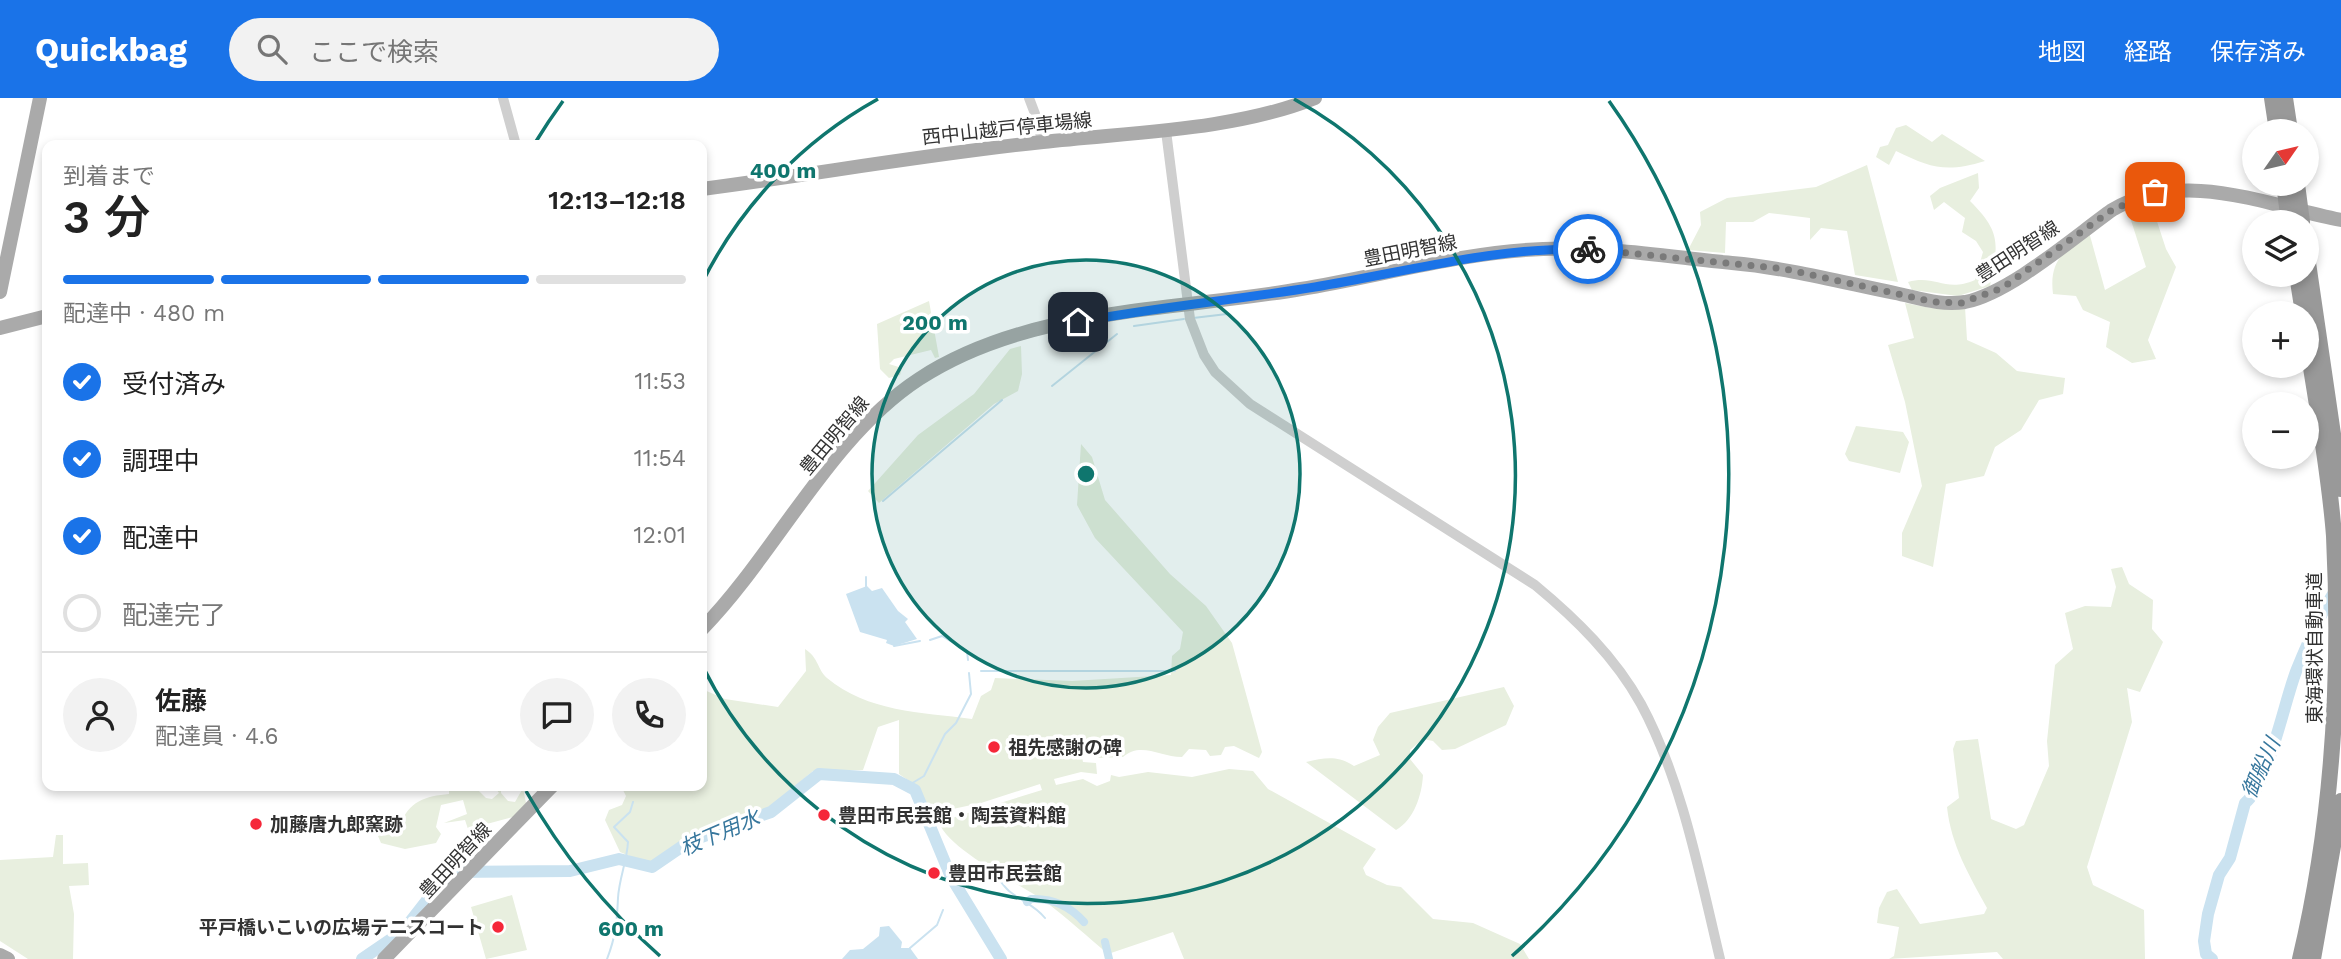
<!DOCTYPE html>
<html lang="ja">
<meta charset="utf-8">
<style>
body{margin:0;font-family:"Work Sans","Noto Sans JP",sans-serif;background:#f2f2f2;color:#222;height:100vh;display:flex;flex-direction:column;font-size:26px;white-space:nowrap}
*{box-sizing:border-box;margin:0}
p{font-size:23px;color:#767676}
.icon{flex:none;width:38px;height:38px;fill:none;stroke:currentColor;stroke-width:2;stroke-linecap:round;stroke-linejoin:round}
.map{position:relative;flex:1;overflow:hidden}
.side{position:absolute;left:42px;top:42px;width:665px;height:651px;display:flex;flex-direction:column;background:#fff;border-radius:14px;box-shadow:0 4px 10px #0003}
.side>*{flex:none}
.needle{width:46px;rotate:56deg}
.tools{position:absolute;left:2242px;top:21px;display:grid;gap:14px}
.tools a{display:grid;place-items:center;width:77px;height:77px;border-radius:50%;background:#fff;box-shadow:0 4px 10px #0003;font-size:35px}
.pin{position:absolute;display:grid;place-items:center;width:60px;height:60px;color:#fff;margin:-30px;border-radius:14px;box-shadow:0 4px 10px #0006}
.courier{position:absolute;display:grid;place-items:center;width:70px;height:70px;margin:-35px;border:5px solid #1a73e8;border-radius:50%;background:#fff;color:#222;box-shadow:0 2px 9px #0007}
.overview em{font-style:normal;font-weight:600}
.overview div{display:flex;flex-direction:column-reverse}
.overview{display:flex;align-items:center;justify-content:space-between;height:119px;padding:0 21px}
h1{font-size:46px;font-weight:600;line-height:52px}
.bar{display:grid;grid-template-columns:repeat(4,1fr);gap:10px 7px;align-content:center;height:84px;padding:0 21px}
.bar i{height:9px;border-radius:5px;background:#e0e0e0}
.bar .selected{background:#1a73e8}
.bar p{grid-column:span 4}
.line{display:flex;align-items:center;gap:18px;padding:0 21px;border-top:2px solid #e0e0e0}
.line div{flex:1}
.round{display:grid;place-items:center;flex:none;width:74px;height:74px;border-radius:37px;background:#f2f2f2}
ol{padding:0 21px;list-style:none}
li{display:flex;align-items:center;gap:21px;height:77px}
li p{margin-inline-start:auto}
li .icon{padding:7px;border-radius:50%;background:#1a73e8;color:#fff;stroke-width:4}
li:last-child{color:#767676}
li i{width:38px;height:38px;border:4px solid #e0e0e0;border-radius:50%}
header{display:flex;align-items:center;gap:42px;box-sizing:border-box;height:98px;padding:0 35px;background:#1a73e8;color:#fff}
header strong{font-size:33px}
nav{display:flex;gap:38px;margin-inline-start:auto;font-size:24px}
.search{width:490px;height:63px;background:#f2f2f2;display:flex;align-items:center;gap:18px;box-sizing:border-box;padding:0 24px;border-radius:38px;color:#767676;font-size:26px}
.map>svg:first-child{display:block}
.green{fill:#e8efdf}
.water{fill:#cae2f0}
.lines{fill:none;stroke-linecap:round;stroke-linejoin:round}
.stream{stroke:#cae2f0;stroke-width:2}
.canal{stroke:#cae2f0;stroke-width:8}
.river{stroke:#cae2f0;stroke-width:12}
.minor{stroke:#cfcfcf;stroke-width:10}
.major{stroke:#aaa;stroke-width:14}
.highway{stroke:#999;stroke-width:16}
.highway-bridge{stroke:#999;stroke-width:16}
.done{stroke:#7a7a7a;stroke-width:7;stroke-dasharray:0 12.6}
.route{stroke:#1a73e8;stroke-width:9}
.ring{fill:none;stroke:#0f766e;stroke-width:3.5}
.poi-dot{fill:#f52739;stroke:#fff;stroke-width:2.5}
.labels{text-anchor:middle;stroke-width:7;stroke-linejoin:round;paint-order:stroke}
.street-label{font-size:19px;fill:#323232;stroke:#fff}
.poi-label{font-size:19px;font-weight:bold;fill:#323232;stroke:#fff;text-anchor:start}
.water-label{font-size:21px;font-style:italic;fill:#37779d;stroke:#fff}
.centre{fill:#0f766e;stroke:#fff;stroke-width:3.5}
.ring-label{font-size:21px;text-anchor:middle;font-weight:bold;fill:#0f766e;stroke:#fff;stroke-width:7;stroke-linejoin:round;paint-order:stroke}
</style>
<header>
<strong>Quickbag</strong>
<div class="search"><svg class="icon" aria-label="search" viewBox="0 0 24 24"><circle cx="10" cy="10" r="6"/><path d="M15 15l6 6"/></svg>ここで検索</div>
<nav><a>地図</a><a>経路</a><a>保存済み</a></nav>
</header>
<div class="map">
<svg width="2341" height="861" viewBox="0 0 2341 861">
<rect width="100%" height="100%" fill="#fff"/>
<path class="green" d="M1906,27l26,17 10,-8 43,27c-39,12 -54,7 -89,-10l-7,14 -13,-8 4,-10 8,-2 8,-17z
M1867,67l31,117 -43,-7 -8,-44 -26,-3 -11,12v-22l-41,-5 -16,9h-27l-1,31 -37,-3 13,-25 -1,-13 27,-14 89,-11z
M1978,75l1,15 -9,13c32,32 28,43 20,85l-32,10 -46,-6 -4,-8c27,-8 37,11 67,-2l8,-28 -7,-11 -14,-9 3,-14 -21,-16 -10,8 -4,-14 10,-8z
M47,81v92l-5,-6z
M2150,102l16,49 10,18 -28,73 8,19 -24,4 -26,-16 4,-25 -27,-12 -7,-14 -23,-2c-4,-33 10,-43 36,-62l16,58 41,-23 -18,-56z
M929,203l10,56 -4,1 -4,-8 -37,9 -5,5 13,4 -2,7 -11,3 -9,-9 -3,-45z
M1905,205l26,5 34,-1 2,33 29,13 21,18 48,7 -2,16 -24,6 -18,30 -26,17 -11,29 -38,8 -13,83 -31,-11v-23l20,-47 -17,-84 -17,-57 26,-7z
M1021,248l1,28 -4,17 -24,13 -115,99 -11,-12 50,-56 56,-41 36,-45z
M1856,328l47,6 6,10 -9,31 -51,-12 -4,-7z
M1081,346l11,13 13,43 65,74 36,32 26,37 30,109 -3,6 -25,-12 -9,1 -4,8 -11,1 -4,-6 -17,-1 -7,8c-22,0 -41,-16 -59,0l-25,1 -17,-5 2,9 13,1 1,11 -16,-2 -27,7 2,6 27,-6 14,7 13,-5 1,-6 8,2 29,-5 44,5 37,-8 24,2 15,18 108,60 -13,19 3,7 21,10 14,2 32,32 40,4 47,21 9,15h-345l-11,-27 -65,22c-20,-17 -41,-36 -62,-52 -26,-18 -98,-52 -107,-80l103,-32 -2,-6 -59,19 -52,11 -11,-27 -19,-13v-54l-21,7 -15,43 -50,1 -43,36 -24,12 -53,16 -42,30 -31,-13 -15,-32 4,-10 13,-5 4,-9 -5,-10h81v-97l23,10 53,8 28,-36 -1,-22c14,9 12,20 22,29 41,34 93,34 145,41l9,-23 10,-6 4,-12 77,3 99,-6 1,-19 8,-7 3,-17 -88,-94 -18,-33z
M2122,469l7,17 24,16 -1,29 11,13 -23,50 -13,-4 5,34 -45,145 6,18 51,25 1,49h-142l-6,-7 -108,7 5,-3 5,-29 -22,-4 2,-15 8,-16 10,-3 23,35 64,-10 3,-6c-18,-33 -36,-63 -40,-101l12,-9 -6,-49 3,-8 22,-2 13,80 25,10 8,-4 25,-59 -2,-25 8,-76 18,-16 -8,-36 20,-7 26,1 5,-20 -5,-18z
M1504,589l10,19 -8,19 -51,24 -13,1 -9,-9 -10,-2 -13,11v9l13,16c-1,20 -9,45 -27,55l-90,-68c19,-4 31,-7 48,4l26,-11 -7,-15 5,-13 12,-14z
M449,688h25l12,12 6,1 7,-6 -5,-7h7v7l7,8 7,1 8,-14 3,15 -13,14 -45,12 -3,-9 -21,3 23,-9 -4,-14 -22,5 -5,22 5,7 -5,9 -31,6 -24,-6 -3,-7 22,-10c8,-25 26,-30 49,-32z
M56,737h7v29l25,-1 1,22 -20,1 5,28 -1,45h-45l-28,-18v-81l53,-3z
M512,797l15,55 -41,9 -15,-52z"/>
<path class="water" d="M867,488l5,5 10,-3 16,23 10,8 -3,3 12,17 -23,7 -8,-3 1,-3 -27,-8 -14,-38z
M889,828l13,16 -1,6h9l8,11h-76l8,-9 13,-1 16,-13 1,-9z"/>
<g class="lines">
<path class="stream" d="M1193,220l34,-4
M1134,228l50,-7
M1052,288l65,-52
M883,403l119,-101
M866,489v-10
M930,542l12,-4 25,15 1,9
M894,548l26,-5
M981,573h194
M909,687l15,-9 21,-42 11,-11 15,-29 -2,-21
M951,779l20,-12 12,-2c12,7 16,19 26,28 12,10 26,14 36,27
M910,850l27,-23 6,-15
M607,861c9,-23 10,-38 11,-61 1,-19 9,-37 10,-56l-14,-15 16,-15 3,-10"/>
<path class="canal" d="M1027,804l4,-3c21,-1 39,7 53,23
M1105,844l4,17"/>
<path class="river" d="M362,861l41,-28 46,-59 121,-1 49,-12 33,8 38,-26 81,-29 48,-38 75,5 21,11 36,87 50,82
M2212,861l-6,-5 -2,-13 4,-27 11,-39 11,-17 15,-55c23,-17 40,-105 52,-134 9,-22 25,-58 38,-78"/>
<path class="minor" d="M503,0l13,47
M1029,0l11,29 1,15
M1166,33l24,188 14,36 11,17 35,32 285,181c41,34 80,72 106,119 41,76 59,172 79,255"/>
<path class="major" d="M702,91c114,-15 227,-35 341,-47 87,-10 190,-11 272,-44
M0,194l40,-194
M0,230l47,-12
M702,531c75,-77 127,-191 217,-250 110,-72 256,-68 382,-90 79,-13 161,-37 242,-40 62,-3 127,8 189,14 56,5 109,19 163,30 24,5 46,13 70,9 45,-9 109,-65 147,-92 73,-42 153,-5 229,10
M0,857l8,4
M384,861l168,-173"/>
<path class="highway" d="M2272,0l5,33
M2285,0l5,33
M2306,151l35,240
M2297,177l6,38
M2300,861c33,-138 41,-281 34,-423 -5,-66 -18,-134 -28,-200
M2313,861l28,-158"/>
<path class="highway-bridge" d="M2284,86l5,38
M2297,86l5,38"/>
</g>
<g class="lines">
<path class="done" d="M1588,151l197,20 149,33 27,1 41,-15 110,-78 43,-18"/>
<path class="route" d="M1078,224c78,-15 158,-22 237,-35 91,-15 180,-40 273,-38"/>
</g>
<circle cx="1086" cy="376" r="214" fill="#0f766e" fill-opacity=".12"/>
<g class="ring">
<circle cx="1086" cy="376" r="214"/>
<path d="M702 185A429 429 0 0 1 878 1M1294 1A429 429 0 1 1 702 567"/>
<path d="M660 858A643 643 0 0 1 526 693M535 45A643 643 0 0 1 563 3M1609 3A643 643 0 0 1 1512 858"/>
</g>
<g class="poi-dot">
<circle cx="994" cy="649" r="7"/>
<circle cx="824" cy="717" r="7"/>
<circle cx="256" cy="726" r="7"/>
<circle cx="934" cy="775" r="7"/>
<circle cx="498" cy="829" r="7"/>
</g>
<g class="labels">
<g class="street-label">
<text transform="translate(1007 30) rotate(-6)" y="7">西中山越戸停車場線</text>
<text transform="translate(1410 152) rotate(-11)" y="7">豊田明智線</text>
<text transform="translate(2017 153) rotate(-33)" y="7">豊田明智線</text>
<text transform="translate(834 337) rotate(-50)" y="7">豊田明智線</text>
<text transform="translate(2314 550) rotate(-90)" y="7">東海環状自動車道</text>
<text transform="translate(455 762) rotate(-47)" y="7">豊田明智線</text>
</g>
<g class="poi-label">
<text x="1008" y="656">祖先感謝の碑</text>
<text x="838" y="724">豊田市民芸館・陶芸資料館</text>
<text x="270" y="733">加藤唐九郎窯跡</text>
<text x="948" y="782">豊田市民芸館</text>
<text x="484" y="836" text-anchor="end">平戸橋いこいの広場テニスコート</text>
</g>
<g class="water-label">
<text transform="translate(2261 670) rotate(-66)" y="7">御船川</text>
<text transform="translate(720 735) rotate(-23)" y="7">枝下用水</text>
</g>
</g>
<circle cx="1086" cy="376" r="10" class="centre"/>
<g class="ring-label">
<text x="783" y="80">400 m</text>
<text x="935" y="232">200 m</text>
<text x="631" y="838">600 m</text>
</g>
</svg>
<div class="tools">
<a><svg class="needle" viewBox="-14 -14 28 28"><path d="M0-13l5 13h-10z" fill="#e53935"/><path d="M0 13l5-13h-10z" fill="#767676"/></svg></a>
<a><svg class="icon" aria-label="layers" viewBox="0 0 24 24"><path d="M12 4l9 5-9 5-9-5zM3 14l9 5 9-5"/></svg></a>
<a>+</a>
<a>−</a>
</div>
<div class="pin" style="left:2155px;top:94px;background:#ea580c"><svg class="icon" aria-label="bag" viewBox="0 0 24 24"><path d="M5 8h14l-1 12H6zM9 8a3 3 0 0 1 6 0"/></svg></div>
<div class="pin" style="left:1078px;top:224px;background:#1f2937"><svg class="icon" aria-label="home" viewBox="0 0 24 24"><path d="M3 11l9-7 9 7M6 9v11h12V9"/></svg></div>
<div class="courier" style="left:1588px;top:151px"><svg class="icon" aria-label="bike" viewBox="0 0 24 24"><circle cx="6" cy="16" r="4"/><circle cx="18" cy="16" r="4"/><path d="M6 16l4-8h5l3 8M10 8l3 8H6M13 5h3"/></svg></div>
<section class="side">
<div class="overview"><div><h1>3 分</h1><p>到着まで</p></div><em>12:13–12:18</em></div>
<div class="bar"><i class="selected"></i><i class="selected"></i><i class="selected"></i><i></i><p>配達中 · 480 m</p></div>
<ol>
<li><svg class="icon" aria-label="check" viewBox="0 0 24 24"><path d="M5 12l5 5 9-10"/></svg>受付済み<p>11:53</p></li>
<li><svg class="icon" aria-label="check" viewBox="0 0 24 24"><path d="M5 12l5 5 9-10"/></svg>調理中<p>11:54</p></li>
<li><svg class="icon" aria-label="check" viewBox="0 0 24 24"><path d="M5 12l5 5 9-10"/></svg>配達中<p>12:01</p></li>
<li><i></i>配達完了</li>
</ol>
<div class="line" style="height:126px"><a class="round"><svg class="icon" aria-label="person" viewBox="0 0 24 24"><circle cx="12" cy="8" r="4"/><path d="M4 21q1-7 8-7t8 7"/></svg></a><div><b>佐藤</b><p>配達員 · 4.6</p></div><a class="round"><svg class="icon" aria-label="chat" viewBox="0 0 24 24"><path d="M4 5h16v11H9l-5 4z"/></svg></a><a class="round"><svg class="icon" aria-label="phone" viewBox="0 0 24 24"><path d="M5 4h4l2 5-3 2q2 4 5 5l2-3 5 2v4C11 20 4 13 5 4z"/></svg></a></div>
</section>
</div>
